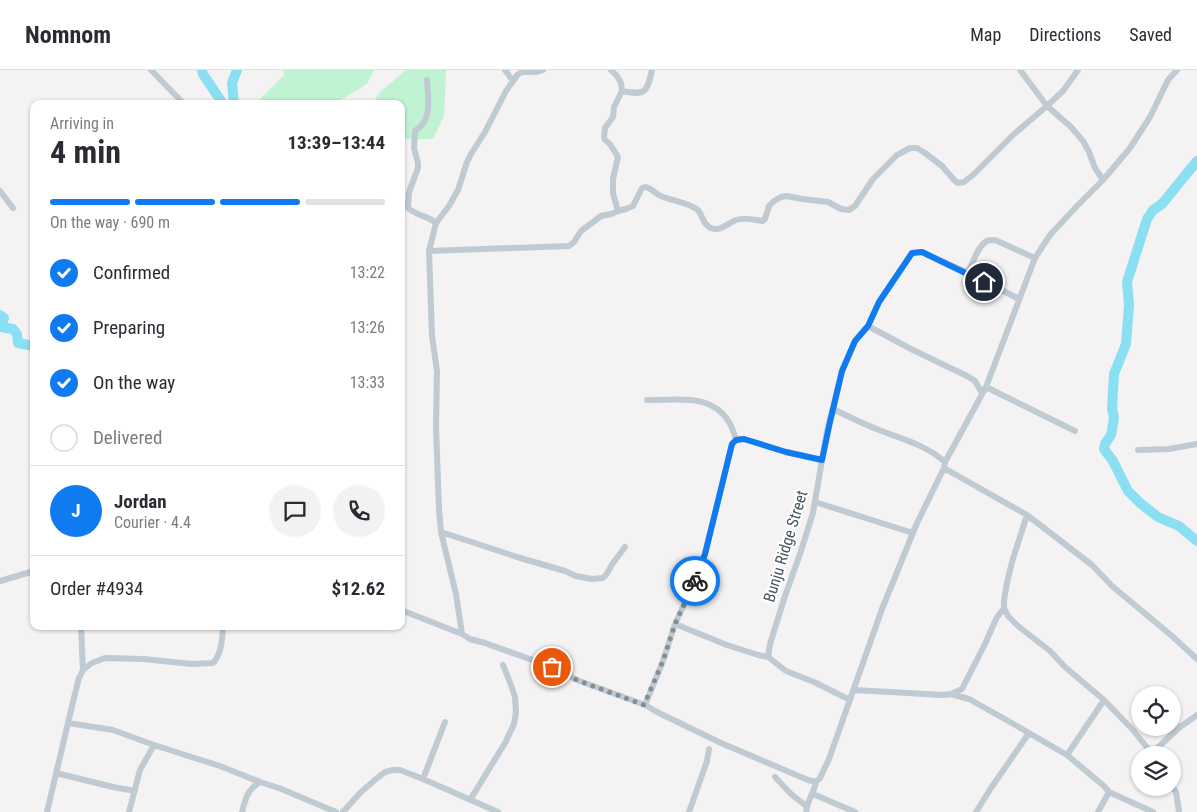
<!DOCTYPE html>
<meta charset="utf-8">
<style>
body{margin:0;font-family:"Roboto Condensed",sans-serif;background:#f2f2f3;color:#2b2b33;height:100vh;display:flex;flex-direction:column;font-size:19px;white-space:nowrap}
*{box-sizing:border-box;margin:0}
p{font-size:16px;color:#7c7c81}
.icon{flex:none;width:28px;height:28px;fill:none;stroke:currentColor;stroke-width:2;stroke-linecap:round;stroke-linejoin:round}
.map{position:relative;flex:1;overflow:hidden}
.drawer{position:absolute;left:30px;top:30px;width:375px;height:530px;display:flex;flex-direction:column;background:#fff;border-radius:10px;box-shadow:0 1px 4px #0004}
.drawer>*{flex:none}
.fabs{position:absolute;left:1131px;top:616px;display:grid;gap:10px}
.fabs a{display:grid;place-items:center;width:50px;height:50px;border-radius:50%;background:#fff;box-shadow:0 1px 4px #0004;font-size:25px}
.pin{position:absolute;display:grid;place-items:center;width:42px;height:42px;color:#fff;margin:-21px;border:2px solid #fff;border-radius:50%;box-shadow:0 1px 5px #0007}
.courier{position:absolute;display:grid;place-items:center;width:50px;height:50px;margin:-25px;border:4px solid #107bf1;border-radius:50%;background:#fff;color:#222;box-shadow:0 1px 6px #0007}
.overview em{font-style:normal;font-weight:700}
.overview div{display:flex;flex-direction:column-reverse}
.overview{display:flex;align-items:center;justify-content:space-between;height:85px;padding:0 20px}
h1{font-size:32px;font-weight:700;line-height:38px}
.bar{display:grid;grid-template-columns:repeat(4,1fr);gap:8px 5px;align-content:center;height:60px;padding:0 20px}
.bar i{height:6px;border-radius:4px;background:#e1e1e2}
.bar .current{background:#107bf1}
.bar p{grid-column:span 4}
.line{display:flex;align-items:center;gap:12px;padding:0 20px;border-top:1px solid #e1e1e2}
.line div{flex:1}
.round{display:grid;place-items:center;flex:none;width:52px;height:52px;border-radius:26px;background:#f2f2f3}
ol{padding:0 20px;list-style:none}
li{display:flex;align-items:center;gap:15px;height:55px}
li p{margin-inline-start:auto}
li .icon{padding:5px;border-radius:50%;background:#107bf1;color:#fff;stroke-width:4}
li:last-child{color:#7c7c81}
li i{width:28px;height:28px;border:2px solid #e1e1e2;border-radius:50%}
header{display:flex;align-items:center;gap:30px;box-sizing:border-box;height:70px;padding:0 25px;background:#fff;border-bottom:1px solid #e1e1e2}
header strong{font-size:24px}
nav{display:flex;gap:28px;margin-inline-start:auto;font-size:18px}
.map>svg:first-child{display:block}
.green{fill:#c0f3d1}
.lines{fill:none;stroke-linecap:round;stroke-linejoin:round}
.river{stroke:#8ae0f2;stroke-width:10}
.minor{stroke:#bfcad2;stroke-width:6}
.done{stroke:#848d94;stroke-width:5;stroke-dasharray:0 9}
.route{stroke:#107bf1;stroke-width:6}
.labels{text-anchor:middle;stroke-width:4.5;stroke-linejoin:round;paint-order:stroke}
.street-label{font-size:16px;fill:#485661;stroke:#fff}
</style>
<header>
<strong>Nomnom</strong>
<nav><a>Map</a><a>Directions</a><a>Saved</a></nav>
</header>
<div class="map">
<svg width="1197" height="742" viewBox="0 0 1197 742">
<rect width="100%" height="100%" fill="#f4f2f2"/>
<path class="green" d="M283,0h91l-7,14 -33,20h-68l-7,-4 25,-25z
M406,0h40l-2,46 -11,23h-32v-35h-28l6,-11z"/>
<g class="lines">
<path class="river" d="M202,0l1,4 20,30
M234,34l-2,-21 5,-13
M1197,91l-35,43 -9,6 -6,9 -20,63 2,23 -3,39 -12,30 -2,34 2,10 -3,17 -6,9 -1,5 9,12 15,30 12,12 18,14 21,9 18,15
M0,245l4,3 -3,9 12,2 4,5 1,9 16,3"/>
<path class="minor" d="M151,0l33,34
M505,0l8,11
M611,0l6,6 4,7 1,8 -8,16 -1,10 -8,11 -1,9 1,3 5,4 8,13 -5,22v14l5,18
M1020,0l27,36 24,21 12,14 6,11 6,16 8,12
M427,10c1,17 6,40 -12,51l-1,17 4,15v5l-9,24 -1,16c7,7 20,8 28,15
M622,21c24,5 25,1 30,-21
M0,121l13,17
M429,181l140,-5 5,-4 7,-11 20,-15 10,-2 7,-3 8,-2 7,-3 9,-18 3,-1c7,1 10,7 16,9 11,5 27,6 37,14 5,6 5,15 13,18 9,4 17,-5 25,-8 10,-3 18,0 27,1l2,-2 4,-13 5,-5 7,-4 6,-1 15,3 26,3 13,7 8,1 6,-4 18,-27 24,-24 13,-7h7l8,5 17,13 13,15 3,2 6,-1 10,-8 40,-40 33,-28 16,-15 15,-21
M968,203c4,-8 10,-28 19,-32 2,-1 6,-1 8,-1l40,18
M868,256l45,24 54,26 8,5 7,12
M986,317l89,44
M647,330c28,1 64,-8 82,22 3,5 5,12 7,17
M833,339c16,8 31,15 46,21 23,9 47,15 66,32
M1138,380l31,-1 28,-5
M944,398l83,47 65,50 20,21 60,50 25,23
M815,432l98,31
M1027,445l-15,47 -5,21 -3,17v8l4,8 10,10 32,25 15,16 39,33 29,30 20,25
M441,462l76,25 48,14 11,5 16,3 11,-1 3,-3 7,-12 12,-16
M0,511l34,-10
M401,540l61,24 8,5 15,4 67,24 25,13 68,25 14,8 62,30 87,37 8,2 4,-4 9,-19 53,-150 35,-86 27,-55 1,-6 41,-75 49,-129 15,-23 27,-29 26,-26 27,-32 20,-31 18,-37 9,-10
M675,554l52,21 31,10 10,2 18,14 28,11 36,18
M81,556l2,44
M462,564l-6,-40 -15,-62 -2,-23 -3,-82 1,-56 -5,-35 -3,-85 7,-28 13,-17 9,-16 9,-28 4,-8 14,-22 21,-41 12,-17 5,-2h14l6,-2
M768,587l2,-13 15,-48 15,-42 13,-41 14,-82 15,-60 13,-30 13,-15 11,-24 33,-49 10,-1 46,21 51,26
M854,620l89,5 8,-1 18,5 41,23 57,33 37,31 5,6 44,20
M951,624l11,-5 23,-45 11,-25 8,-11
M645,635l18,-44 12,-37 13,-28 17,-42 27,-110 4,-5h8l42,13 36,8
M68,653l45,7 41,15 66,21 40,16 19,6 57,24
M1152,683l28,-26 17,-12
M1067,685l37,-55
M56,703l57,14 22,4
M775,707l15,16 16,13
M423,709l22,-57
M1172,716l4,6 3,20
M813,724l42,18
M470,730l35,-57 9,-19 2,-12 -1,-15 -4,-12 -8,-20
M47,742l25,-106 7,-28 4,-8 9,-7 13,-5 38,1 49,5 21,-1c9,-10 9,-23 10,-37
M129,742l11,-42 14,-25
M242,742c4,-14 5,-22 18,-30
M343,742l17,-19 16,-14 9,-7 8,-2h7l23,9 75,33
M689,742l18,-51 2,-12
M806,742c1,-11 8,-19 10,-30
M976,742l15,-24 38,-55
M1098,742l11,-20"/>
</g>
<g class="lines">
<path class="done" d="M552,597l25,13 67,25 19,-44 12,-37 13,-28 7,-15"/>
<path class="route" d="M695,511l10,-27 27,-110 4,-4 8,-1 42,13 36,8 8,-38 12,-51 13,-30 13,-15 11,-24 33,-49 10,-1 62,30"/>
</g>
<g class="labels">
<g class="street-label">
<text transform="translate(785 476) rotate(-73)" y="6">Bunju Ridge Street</text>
</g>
</g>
</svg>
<div class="fabs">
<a><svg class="icon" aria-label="locate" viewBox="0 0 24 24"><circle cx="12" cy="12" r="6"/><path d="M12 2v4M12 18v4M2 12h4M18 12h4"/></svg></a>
<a><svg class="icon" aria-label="layers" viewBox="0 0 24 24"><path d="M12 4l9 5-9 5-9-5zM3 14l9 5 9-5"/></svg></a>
</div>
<div class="pin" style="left:552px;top:597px;background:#ea580c"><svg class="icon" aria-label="bag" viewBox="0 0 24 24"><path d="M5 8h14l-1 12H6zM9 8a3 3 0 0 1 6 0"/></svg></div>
<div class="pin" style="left:984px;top:212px;background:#1f2937"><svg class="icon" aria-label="home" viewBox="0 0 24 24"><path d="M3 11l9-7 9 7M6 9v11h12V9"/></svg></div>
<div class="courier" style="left:695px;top:511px"><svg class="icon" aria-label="bike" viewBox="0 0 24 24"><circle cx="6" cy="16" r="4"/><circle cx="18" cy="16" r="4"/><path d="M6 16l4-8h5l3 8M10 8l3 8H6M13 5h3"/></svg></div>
<section class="drawer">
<div class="overview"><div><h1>4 min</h1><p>Arriving in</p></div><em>13:39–13:44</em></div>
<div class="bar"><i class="current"></i><i class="current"></i><i class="current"></i><i></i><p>On the way · 690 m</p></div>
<ol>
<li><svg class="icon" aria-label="check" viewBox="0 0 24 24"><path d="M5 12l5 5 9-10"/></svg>Confirmed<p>13:22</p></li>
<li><svg class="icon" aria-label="check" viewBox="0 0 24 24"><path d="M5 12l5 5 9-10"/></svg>Preparing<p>13:26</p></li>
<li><svg class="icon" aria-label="check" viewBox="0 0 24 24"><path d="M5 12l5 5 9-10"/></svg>On the way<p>13:33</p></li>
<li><i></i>Delivered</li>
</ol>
<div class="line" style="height:90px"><b class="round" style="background:#107bf1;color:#fff">J</b><div><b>Jordan</b><p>Courier · 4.4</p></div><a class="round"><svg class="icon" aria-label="chat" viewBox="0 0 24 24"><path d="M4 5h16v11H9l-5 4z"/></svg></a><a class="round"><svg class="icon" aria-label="phone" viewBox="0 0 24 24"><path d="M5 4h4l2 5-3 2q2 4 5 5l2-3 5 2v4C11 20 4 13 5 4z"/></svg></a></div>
<div class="line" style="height:65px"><div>Order #4934</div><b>$12.62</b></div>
</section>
</div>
